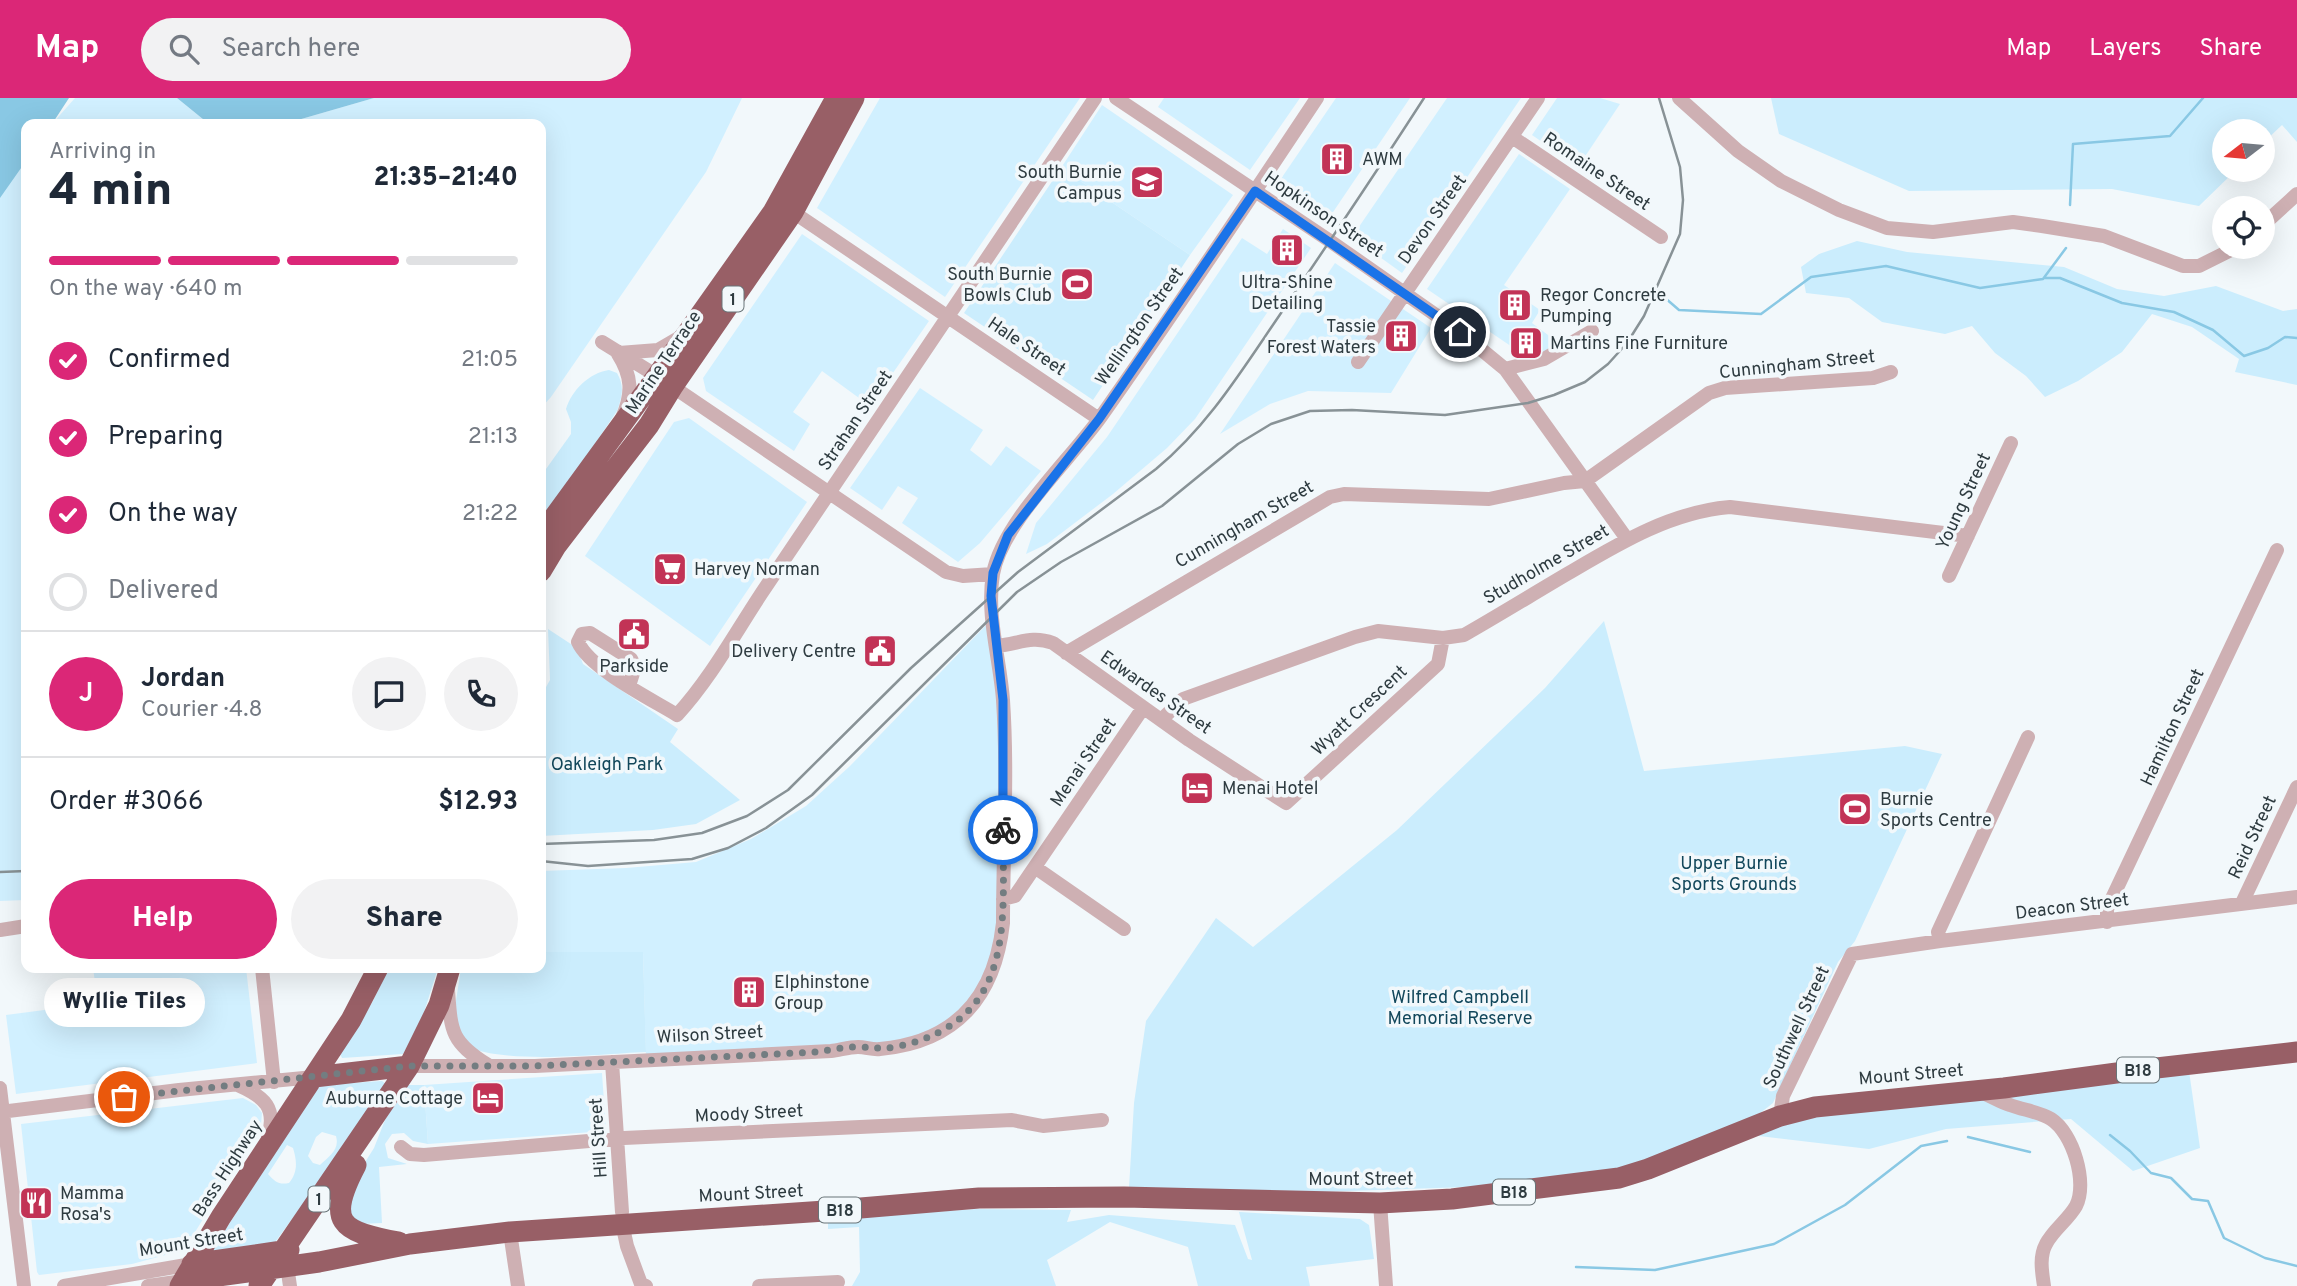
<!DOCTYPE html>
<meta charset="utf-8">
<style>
body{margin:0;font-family:Overpass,sans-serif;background:#f2f2f3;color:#1f2937;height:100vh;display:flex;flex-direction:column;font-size:26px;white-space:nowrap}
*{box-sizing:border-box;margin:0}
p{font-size:23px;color:#747a83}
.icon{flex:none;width:38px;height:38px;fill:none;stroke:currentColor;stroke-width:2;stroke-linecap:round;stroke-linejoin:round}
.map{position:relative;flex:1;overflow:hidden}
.sheet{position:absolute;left:21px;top:21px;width:525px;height:854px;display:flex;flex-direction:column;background:#fff;border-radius:14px;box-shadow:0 7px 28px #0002}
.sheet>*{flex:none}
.needle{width:46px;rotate:254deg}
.fabs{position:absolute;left:2212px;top:21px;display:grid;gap:14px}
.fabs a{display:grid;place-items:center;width:63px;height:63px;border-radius:50%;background:#fff;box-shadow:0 7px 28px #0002;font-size:35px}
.pin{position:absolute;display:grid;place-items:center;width:60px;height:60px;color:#fff;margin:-30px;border:4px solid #fff;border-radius:50%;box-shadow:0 2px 7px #0007}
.courier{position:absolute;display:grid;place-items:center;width:70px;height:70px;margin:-35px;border:5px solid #1a73e8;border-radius:50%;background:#fff;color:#222;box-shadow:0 2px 9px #0007}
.bubble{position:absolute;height:49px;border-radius:24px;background:#fff;box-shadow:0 7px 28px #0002;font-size:23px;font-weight:800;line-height:49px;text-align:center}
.head em{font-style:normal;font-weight:800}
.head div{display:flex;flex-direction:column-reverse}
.head{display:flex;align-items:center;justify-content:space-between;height:119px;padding:0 28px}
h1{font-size:46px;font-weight:800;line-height:52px}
.bar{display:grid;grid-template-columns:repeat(4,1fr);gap:10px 7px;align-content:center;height:84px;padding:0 28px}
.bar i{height:9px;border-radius:5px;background:#e0e1e3}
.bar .current{background:#db2777}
.bar p{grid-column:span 4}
.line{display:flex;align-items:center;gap:18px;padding:0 28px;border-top:2px solid #e0e1e3}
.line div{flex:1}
.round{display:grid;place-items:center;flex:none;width:74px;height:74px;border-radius:37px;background:#f2f2f3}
ol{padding:0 28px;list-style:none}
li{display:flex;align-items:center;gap:21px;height:77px}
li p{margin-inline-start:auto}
li .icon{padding:7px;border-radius:50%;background:#db2777;color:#fff;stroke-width:4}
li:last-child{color:#747a83}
li i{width:38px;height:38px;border:4px solid #e0e1e3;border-radius:50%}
.primary-button{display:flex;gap:14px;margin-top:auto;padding:14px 28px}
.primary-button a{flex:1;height:80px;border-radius:42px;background:#db2777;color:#fff;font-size:28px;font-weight:800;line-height:80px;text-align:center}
.primary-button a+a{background:#f2f2f3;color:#1f2937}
header{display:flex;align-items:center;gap:42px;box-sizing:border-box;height:98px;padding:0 35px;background:#db2777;color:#fff}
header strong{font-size:33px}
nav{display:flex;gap:38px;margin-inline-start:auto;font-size:24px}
.search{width:490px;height:63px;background:#f2f2f3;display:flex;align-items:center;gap:18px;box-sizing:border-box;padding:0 24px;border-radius:38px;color:#747a83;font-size:26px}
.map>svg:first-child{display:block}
.built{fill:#d1f0ff}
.green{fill:#cbedfd;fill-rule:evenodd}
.water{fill:#89c8e4}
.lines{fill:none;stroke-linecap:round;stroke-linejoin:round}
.stream{stroke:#89c8e4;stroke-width:2.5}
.minor{stroke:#ceb0b3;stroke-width:14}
.highway{stroke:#985f66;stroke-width:21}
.rail{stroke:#889296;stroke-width:2.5}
.done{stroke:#737d81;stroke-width:7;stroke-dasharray:0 12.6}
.route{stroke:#1a73e8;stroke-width:9}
.labels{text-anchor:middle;stroke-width:7;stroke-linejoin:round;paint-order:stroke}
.shield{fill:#f2f8fb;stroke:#697478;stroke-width:2}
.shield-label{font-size:16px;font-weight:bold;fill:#2e3b40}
.poi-label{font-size:18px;fill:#2e3b40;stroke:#f2f8fb;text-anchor:start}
.street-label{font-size:18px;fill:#2e3b40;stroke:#f2f8fb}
.park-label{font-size:18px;fill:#12475b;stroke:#f2f8fb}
</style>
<header>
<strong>Map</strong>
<div class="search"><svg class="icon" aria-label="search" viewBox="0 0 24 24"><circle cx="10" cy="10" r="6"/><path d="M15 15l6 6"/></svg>Search here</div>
<nav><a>Map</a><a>Layers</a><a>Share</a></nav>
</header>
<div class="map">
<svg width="2297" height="1188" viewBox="0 0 2297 1188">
<rect width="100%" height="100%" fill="#f2f8fb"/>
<path class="built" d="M75,0h102l32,26h-157z
M374,0h368l-36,74 -155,225 -10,11v-284h-257z
M880,0h200l-135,199 -128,-89z
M1164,0h136l-50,72 -92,-63z
M1336,0h74l-83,123 -51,-35z
M1447,0h74l-119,175 -50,-36z
M1557,0h43l20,6 -42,63 -46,-32z
M1102,7l131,90 -43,60 -129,-87z
M1519,56l51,35 -66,96 36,25 -8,13 28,21 -18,9h-21l-94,-64z
M26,63v739l-26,1v-706z
M1283,131l28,19 -116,171 -28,29 -54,46 -66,50 -21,10 10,-31 71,-86 135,-199 25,16z
M802,136l127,87 -59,85 -48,-35 -29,41 17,12 -16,27 -88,-60 -3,-13z
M1335,165l96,65 -40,65 -83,-2 -38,13 -50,30z
M920,290l63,42 -13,20 21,16 15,-20 35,25 -61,72 -22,19 -56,-39 16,-25 -20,-12 -16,24 -32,-22z
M689,320l118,84 -97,144 -125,-90 89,-134z
M993,520l4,28 6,277 -29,81 -58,38 -270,18 -3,-108h-102v-81l85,-3 70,-6 55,-23 55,-33 44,-40z
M93,870h153l11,95 -241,31 -10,-79 92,-12z
M602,975l4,58 -178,13 -4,-59z
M243,1000l13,7 6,8 -1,12 -77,125 -52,14 -93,11 -2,-3 -16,-148z"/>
<path class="green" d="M1771,0h526v44l-15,-17 -19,18v-12h-39v39h12l-37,36 -87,-17 -203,2 -130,-57z
M1061,70l129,87 -97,145 -129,-87z
M1857,143l50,11 157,15 53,22 47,7 52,-10 67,25 14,-2v76l-62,-13 4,-13 -47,-32 -40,-13 -30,38 -44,29 -33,16 -19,-21 -31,-23 -23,-27 -27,8 -63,-12 -33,-24 -43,-5 -5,-26 18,-13z
M609,272l8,3c8,14 5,24 0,38l-76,113v-48l30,-42v-12l-5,-13c6,-19 23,-36 43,-39z
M1604,523l40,150 261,-25 37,8 -87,187 -17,21 -65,141 -14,11 -95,40 -49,16 -119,16 -178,6 -189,-4 5,-85 12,-82 70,-103 37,29 144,-117 148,-142z
M548,531l29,19 6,16 95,65 -8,13 70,58 -44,24 -43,6 -112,6v-140l9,-16z
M541,854h102l3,100c-48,2 -138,13 -181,-6l-11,-32 7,-46h80z
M387,870h51l-18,57 -17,29 -61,4 -2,-4 33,-53z
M2188,966l12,84 -67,23 -62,-52 -125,10 -77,20 -135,-16 45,-17z
M382,983l4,3 -10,20 -103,141 -62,7 108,-167zM322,1034l14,4c4,14 -7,20 -16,29l-7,-2 -5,-7 8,-19zM287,1047l6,3c4,13 5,24 -4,35 -10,2 -14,-1 -21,-9z
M407,987h17l4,59 -15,-3 -9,-8 -12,1 -7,10 3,14 19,6 -28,3 3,56 -23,1 -12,-7 -2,-23 29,-46 11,-28z
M977,1111l94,1 -4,12 42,-7 126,10 13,34 4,1 -13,-48 121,7 9,6 5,34 -68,8 4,19h-112l-10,-39 -78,-25 -63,38 9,26h-204l8,-14 -1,-45 -31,2v-10z"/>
<path class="water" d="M0,0h69l-17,26h-26v37l-26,37z
M177,0h197l-90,26h-75z"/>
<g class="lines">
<path class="stream" d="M2070,107l3,-61 97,-8 33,-38
M2044,180h16l62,25 52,9 39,18 31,26 24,-8 17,-11 12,1
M1664,199l15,13 82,4 50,-37 75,-11 94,22 63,-9 23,-31
M2110,1037l20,16 21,22 20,5 21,21 16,2 16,37 41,20 32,8
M1968,1039l62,15
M1576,1169l79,3 119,-26 71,-39 76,-59 26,-5"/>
<path class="minor" d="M1116,0l214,143 130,91 45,37 122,170
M1679,0l59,53 43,30 58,29 48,18 46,4 80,-10 29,4 62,10 79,30h16l38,-19
M1512,39l149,100
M793,114l306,207
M2263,127l34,-31
M602,244l55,34 289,196 17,4 30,-2
M619,255l39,-3 24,-14
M618,256c14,22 15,39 4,64
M1358,264l180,-264
M1505,271l39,-10 48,-28
M1949,478l62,-133
M997,548c22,-2 34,-11 56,-3l136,97 97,63 152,-139 5,-26
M1066,555l264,-156 14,-3 145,5 75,-16 21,-2 124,-88 16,-5 148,-10 18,-6
M629,588l6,-19 -4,-8 -41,-26 -8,1 -4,8c12,27 73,57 99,73 33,-36 57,-80 84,-121l334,-496
M1161,622l22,-21 172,-62 23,-6 65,7 21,-3c35,-20 69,-41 103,-61 51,-30 103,-62 163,-67l238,29
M1036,770l88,61
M1003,801l12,-3 128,-188
M2242,805l55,-116
M2107,824v-13l170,-359
M0,832l26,-4
M1940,843l-2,-9 90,-195
M262,870l12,114
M448,892c3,42 3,52 40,75
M612,964l10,150
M409,968h126l296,-15c9,-1 18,-4 27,-4 8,0 14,3 22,2 77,-7 115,-53 123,-126 0,-74 5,-149 0,-223 -3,-41 -17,-85 -10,-126 9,-51 76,-113 107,-156 74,-105 146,-213 217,-320
M238,987c27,12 39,23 30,53
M0,990l24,198
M1981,994c10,4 19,10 29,13 13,5 30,7 41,14 22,14 37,64 25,87 -8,14 -23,24 -30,38 -7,13 -4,28 -2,42
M0,1014l179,-22 135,-13
M1780,1018l3,-20 69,-142 88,-13 357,-44
M401,1049l9,7 14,1 200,-17 388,-18 31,6 59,-6
M1380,1105l6,83
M622,1125l5,23 14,38 5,2
M510,1134l8,54
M287,1168l3,20
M64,1188l128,-22
M148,1188l35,-5
M759,1188l79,-4"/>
<path class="highway" d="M541,437l116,-159 116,-164 63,-114
M541,473l15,-25 93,-121 24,-39 120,-174 61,-114
M314,979l95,-11
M356,1067c-30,57 -17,67 43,77
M192,1166l97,-14
M183,1183l136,-19 91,-18 100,-12 315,-21 154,-13 145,-1 256,6 72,-4 167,-21 29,-9 132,-53 35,-9 189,-19 135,-18 158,-18
M180,1188l41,-69 130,-197 27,-52
M259,1188l150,-220 30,-61 11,-37"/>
<path class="rail" d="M541,746l113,-4 48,-7 45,-17 41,-26 123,-122 107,-96 138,-103c52,-43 86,-99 123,-153 49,-72 98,-145 145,-218
M541,763l47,5 104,-7 36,-11 38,-20 46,-33 205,-203 44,-30 101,-56 76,-62 33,-20 39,-13 42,-1 93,5 83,-12 26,-8 31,-13 23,-18 19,-21 17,-27 36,-82 3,-34 -3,-33 -21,-69
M0,774l26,-1"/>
</g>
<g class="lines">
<path class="done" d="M124,999l285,-31h126l280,-14c14,-1 29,-6 43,-5 16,0 25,3 42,-1 116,-27 103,-122 103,-216"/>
<path class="route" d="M1003,732v-130l-12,-104 2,-23 15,-38 91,-116 156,-228 205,141"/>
</g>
<defs>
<g id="building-square" transform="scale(1.75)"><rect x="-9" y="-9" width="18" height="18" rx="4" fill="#c23356" stroke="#f2f8fb"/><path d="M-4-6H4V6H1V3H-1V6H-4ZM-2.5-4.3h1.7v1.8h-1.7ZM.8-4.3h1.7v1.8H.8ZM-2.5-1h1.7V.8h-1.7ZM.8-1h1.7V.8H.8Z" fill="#fff"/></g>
<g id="university-square" transform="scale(1.75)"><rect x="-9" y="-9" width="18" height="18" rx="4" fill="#c23356" stroke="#f2f8fb"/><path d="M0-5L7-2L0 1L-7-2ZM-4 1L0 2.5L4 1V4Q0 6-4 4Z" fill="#fff"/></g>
<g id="stadium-square" transform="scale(1.75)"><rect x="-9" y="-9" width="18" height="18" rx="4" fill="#c23356" stroke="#f2f8fb"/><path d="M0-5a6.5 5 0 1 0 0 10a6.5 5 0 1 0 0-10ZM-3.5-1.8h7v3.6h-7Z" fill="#fff"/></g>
<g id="supermarket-square" transform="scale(1.75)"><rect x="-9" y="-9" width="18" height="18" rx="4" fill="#c23356" stroke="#f2f8fb"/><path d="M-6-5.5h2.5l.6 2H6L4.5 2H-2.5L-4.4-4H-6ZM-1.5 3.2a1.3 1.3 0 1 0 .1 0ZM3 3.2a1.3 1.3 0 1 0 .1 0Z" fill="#fff"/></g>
<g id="civic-square" transform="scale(1.75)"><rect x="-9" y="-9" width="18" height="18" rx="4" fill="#c23356" stroke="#f2f8fb"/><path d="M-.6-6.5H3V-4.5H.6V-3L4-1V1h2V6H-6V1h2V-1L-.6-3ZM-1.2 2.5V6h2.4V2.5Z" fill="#fff"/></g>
<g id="hotel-square" transform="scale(1.75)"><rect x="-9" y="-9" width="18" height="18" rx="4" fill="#c23356" stroke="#f2f8fb"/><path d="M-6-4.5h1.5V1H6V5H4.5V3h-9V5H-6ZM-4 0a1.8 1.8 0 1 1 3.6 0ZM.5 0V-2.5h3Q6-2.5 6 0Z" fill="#fff"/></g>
<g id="restaurant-square" transform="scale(1.75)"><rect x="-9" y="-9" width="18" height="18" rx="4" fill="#c23356" stroke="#f2f8fb"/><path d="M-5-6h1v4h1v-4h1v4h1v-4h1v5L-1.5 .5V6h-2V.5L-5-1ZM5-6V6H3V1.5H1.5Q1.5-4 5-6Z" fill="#fff"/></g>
</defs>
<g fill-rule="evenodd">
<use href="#building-square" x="1337" y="61"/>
<use href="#university-square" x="1147" y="84"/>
<use href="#building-square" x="1287" y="152"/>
<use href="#stadium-square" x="1077" y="186"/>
<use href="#building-square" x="1515" y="207"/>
<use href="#building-square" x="1401" y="238"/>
<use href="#building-square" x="1526" y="245"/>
<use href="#supermarket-square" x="670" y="471"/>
<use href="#civic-square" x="634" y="536"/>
<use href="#civic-square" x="880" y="553"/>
<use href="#hotel-square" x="1197" y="690"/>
<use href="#stadium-square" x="1855" y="711"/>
<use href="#building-square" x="749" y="894"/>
<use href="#hotel-square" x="488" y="1000"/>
<use href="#restaurant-square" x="36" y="1105"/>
</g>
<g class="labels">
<g class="shield">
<rect x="722.5" y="188.5" width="21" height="25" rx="5"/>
<rect x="2117" y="959.5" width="42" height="25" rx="5"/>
<rect x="1493" y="1081.5" width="42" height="25" rx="5"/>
<rect x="308.5" y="1088.5" width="21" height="25" rx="5"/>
<rect x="819" y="1099.5" width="42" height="25" rx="5"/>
</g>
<g class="shield-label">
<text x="733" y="207">1</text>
<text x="2138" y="978">B18</text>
<text x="1514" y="1100">B18</text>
<text x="319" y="1107">1</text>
<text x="840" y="1118">B18</text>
</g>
<g class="poi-label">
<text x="1362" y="67">AWM</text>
<text x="1122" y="80" text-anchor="end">South Burnie<tspan x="1122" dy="21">Campus</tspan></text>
<text x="1052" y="182" text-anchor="end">South Burnie<tspan x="1052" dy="21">Bowls Club</tspan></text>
<text x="1287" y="190" text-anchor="middle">Ultra-Shine<tspan x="1287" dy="21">Detailing</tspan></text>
<text x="1540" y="203">Regor Concrete<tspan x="1540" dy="21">Pumping</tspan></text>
<text x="1376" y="234" text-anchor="end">Tassie<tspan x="1376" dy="21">Forest Waters</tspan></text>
<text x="1550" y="251">Martins Fine Furniture</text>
<text x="694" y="477">Harvey Norman</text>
<text x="856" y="559" text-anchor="end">Delivery Centre</text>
<text x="634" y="574" text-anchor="middle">Parkside</text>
<text x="1222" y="696">Menai Hotel</text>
<text x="1880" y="707">Burnie<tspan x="1880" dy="21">Sports Centre</tspan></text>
<text x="774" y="890">Elphinstone<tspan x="774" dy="21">Group</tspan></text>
<text x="463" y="1006" text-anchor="end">Auburne Cottage</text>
<text x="60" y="1101">Mamma<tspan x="60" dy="21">Rosa's</tspan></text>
</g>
<g class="street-label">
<text transform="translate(1597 73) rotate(34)" y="6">Romaine Street</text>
<text transform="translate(1324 116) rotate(34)" y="6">Hopkinson Street</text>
<text transform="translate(1432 121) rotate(-55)" y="6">Devon Street</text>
<text transform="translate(1139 228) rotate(-55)" y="6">Wellington Street</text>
<text transform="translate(1027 248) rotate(34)" y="6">Hale Street</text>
<text transform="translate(663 264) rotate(-56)" y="6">Marine Terrace</text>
<text transform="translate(1797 266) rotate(-6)" y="6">Cunningham Street</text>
<text transform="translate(855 322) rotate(-56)" y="6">Strahan Street</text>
<text transform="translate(1963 403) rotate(-65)" y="6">Young Street</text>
<text transform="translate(1244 426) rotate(-30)" y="6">Cunningham Street</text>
<text transform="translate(1546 466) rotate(-30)" y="6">Studholme Street</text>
<text transform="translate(1156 594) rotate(35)" y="6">Edwardes Street</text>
<text transform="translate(1359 612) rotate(-43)" y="6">Wyatt Crescent</text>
<text transform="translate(2172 629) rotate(-65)" y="6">Hamilton Street</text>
<text transform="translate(1083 664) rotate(-56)" y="6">Menai Street</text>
<text transform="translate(2252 739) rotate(-65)" y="6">Reid Street</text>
<text transform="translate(2072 808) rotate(-7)" y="6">Deacon Street</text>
<text transform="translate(1796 929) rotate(-65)" y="6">Southwell Street</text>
<text transform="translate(710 936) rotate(-3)" y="6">Wilson Street</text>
<text transform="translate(1911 976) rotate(-5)" y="6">Mount Street</text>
<text transform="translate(749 1015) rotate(-3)" y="6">Moody Street</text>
<text transform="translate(598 1040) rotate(-94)" y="6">Hill Street</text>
<text transform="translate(227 1070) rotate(-57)" y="6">Bass Highway</text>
<text x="1361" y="1087">Mount Street</text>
<text transform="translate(751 1095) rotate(-3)" y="6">Mount Street</text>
<text transform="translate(191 1144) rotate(-9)" y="6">Mount Street</text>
</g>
<g class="park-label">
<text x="607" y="672">Oakleigh Park</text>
<text x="1734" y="771">Upper Burnie<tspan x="1734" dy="21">Sports Grounds</tspan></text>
<text x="1460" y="905">Wilfred Campbell<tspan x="1460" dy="21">Memorial Reserve</tspan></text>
</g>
</g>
</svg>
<div class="fabs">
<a><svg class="needle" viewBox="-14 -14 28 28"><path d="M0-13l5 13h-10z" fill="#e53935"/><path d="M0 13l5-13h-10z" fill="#747a83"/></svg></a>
<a><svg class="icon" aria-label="locate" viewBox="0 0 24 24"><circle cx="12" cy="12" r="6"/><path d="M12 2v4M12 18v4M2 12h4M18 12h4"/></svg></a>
</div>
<div class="pin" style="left:124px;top:999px;background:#ea580c"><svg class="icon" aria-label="bag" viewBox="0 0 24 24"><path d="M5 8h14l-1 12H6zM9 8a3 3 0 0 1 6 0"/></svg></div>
<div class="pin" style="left:1460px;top:234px;background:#1f2937"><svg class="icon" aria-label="home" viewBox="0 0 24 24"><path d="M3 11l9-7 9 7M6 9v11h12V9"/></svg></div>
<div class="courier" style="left:1003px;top:732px"><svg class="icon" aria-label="bike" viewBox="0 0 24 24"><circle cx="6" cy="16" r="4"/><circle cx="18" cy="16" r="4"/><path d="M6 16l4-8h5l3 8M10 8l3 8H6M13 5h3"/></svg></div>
<div class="bubble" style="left:44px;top:880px;width:161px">Wyllie Tiles</div>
<section class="sheet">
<div class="head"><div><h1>4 min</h1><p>Arriving in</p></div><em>21:35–21:40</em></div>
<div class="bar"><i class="current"></i><i class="current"></i><i class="current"></i><i></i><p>On the way · 640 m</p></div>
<ol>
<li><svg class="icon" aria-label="check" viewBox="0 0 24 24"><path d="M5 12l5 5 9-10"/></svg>Confirmed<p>21:05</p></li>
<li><svg class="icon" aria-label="check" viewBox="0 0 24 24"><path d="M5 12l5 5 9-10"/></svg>Preparing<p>21:13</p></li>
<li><svg class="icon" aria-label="check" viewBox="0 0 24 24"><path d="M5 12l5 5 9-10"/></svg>On the way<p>21:22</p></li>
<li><i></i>Delivered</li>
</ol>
<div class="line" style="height:126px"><b class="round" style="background:#db2777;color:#fff">J</b><div><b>Jordan</b><p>Courier · 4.8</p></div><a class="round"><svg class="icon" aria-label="chat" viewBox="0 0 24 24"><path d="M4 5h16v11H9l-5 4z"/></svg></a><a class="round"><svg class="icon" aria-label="phone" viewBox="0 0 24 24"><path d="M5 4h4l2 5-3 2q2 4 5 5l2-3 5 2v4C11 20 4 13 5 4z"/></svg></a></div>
<div class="line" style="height:91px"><div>Order #3066</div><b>$12.93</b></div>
<div class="primary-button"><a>Help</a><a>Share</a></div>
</section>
</div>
